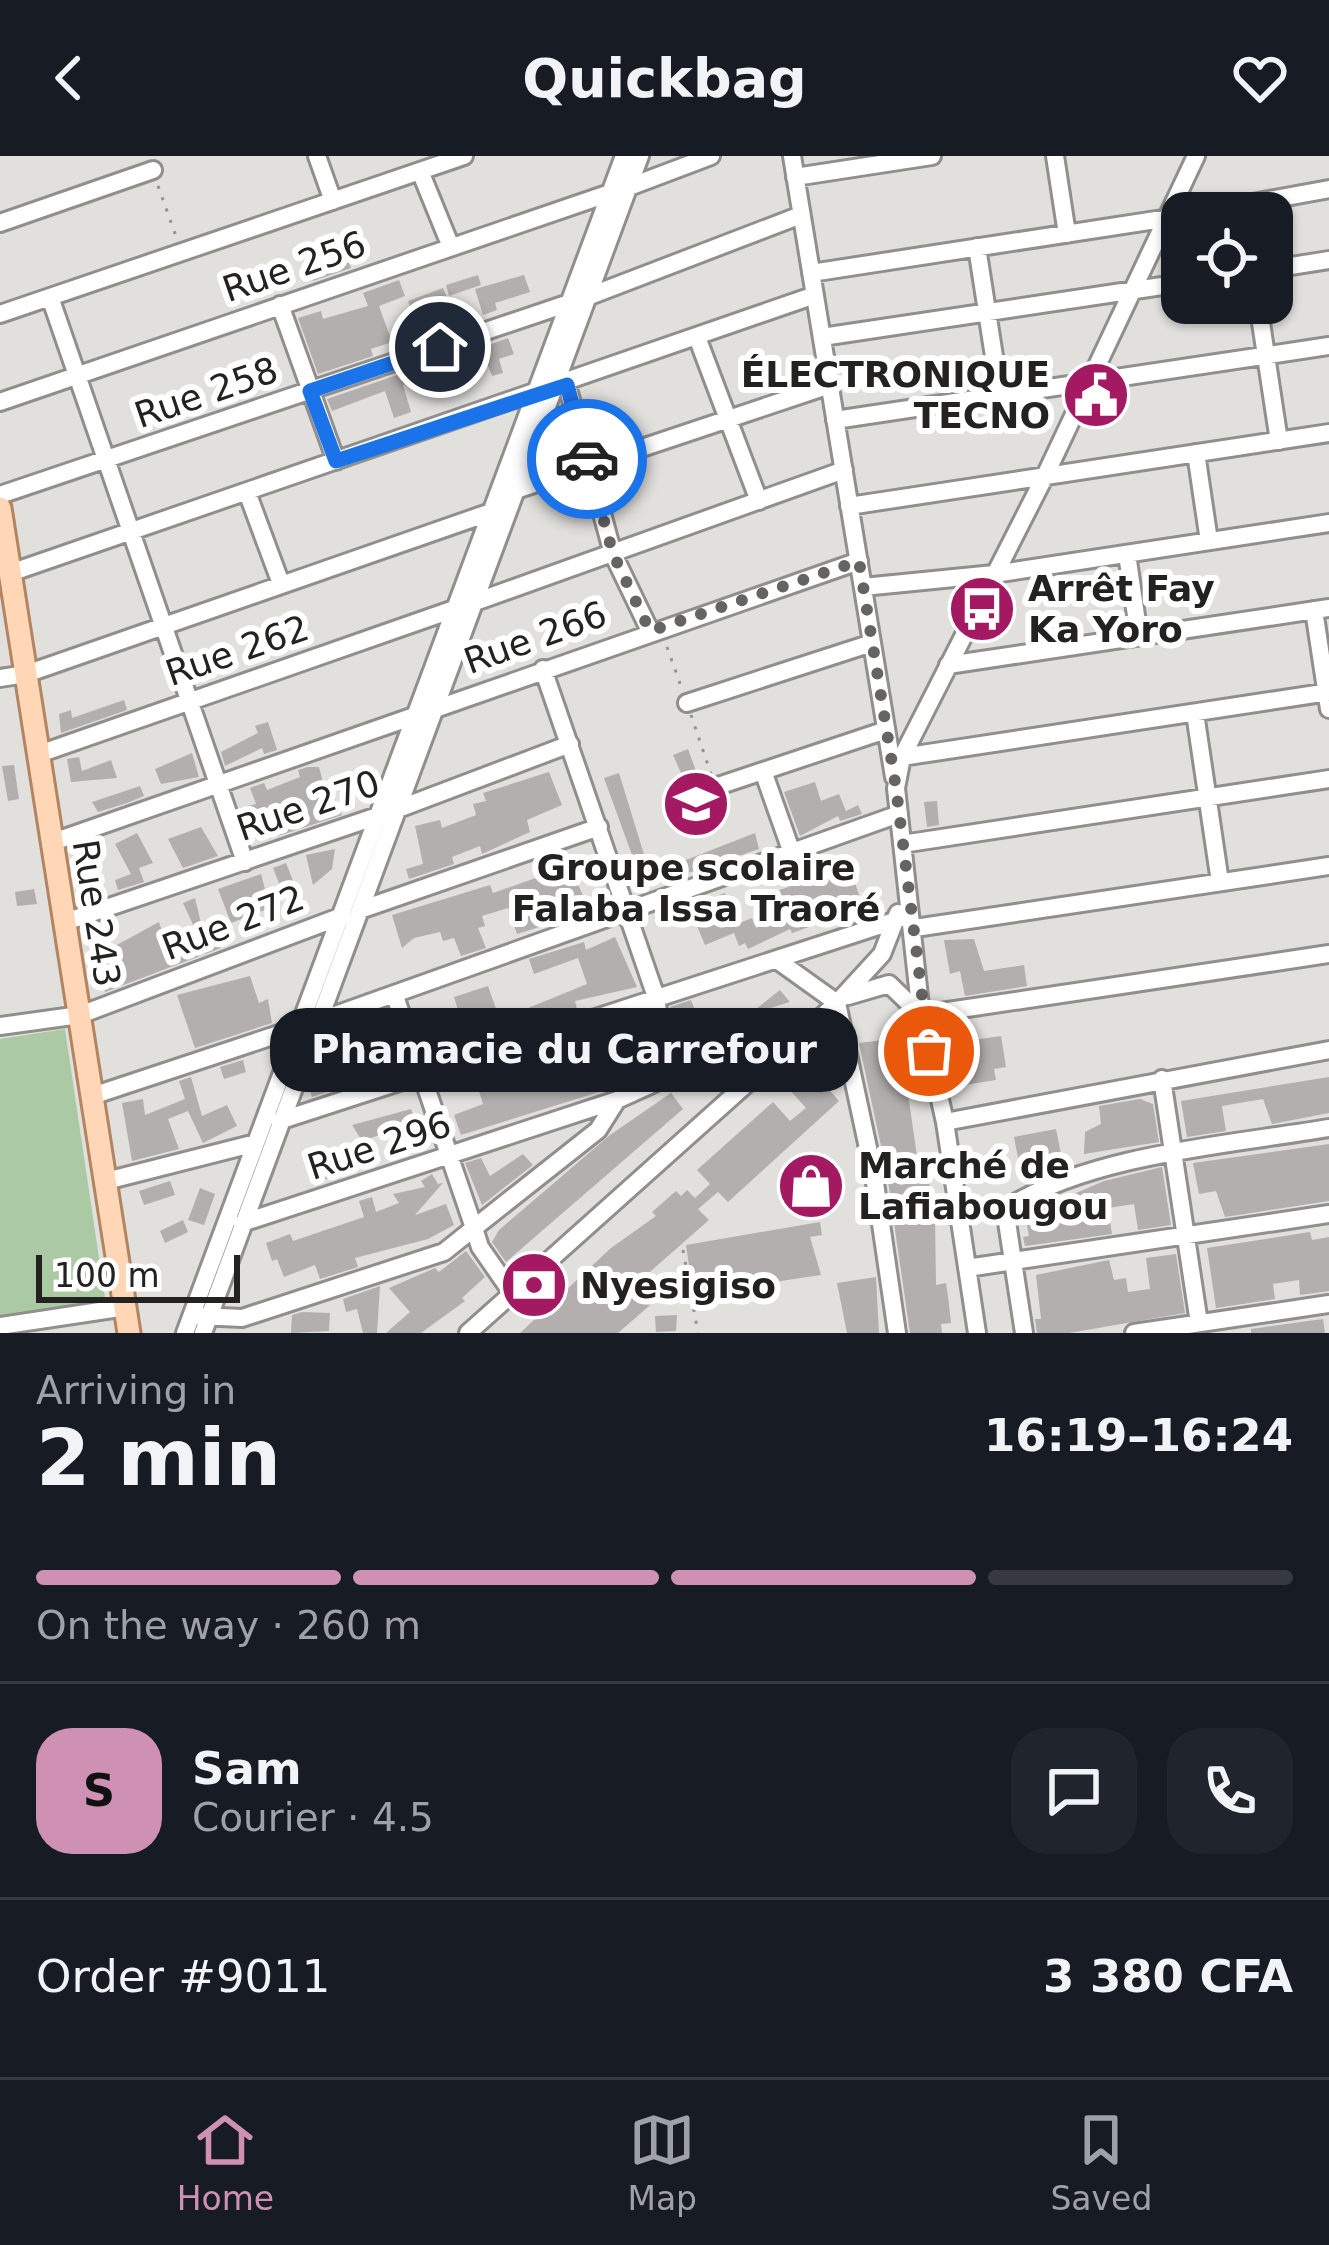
<!DOCTYPE html>
<meta charset="utf-8">
<style>
body{margin:0;font-family:"DejaVu Sans",sans-serif;background:#20242c;color:#f1f3f6;height:100vh;display:flex;flex-direction:column;font-size:45px;white-space:nowrap}
*{box-sizing:border-box;margin:0}
p{font-size:39px;color:#9ea1a6}
.icon{flex:none;width:66px;height:66px;fill:none;stroke:currentColor;stroke-width:2;stroke-linecap:round;stroke-linejoin:round}
.map{position:relative;height:1177px;overflow:hidden}
.sheet{display:flex;flex-direction:column;background:#171b24;flex:1}
.sheet>*{flex:none}
.controls{position:absolute;left:1161px;top:36px;display:grid;gap:24px}
.controls a{display:grid;place-items:center;width:132px;height:132px;border-radius:24px;background:#171b24;box-shadow:0 3px 9px #0004;font-size:60px}
.scale{position:absolute;left:36px;bottom:30px;width:204px;box-sizing:border-box;padding-left:12px;border:6px solid #232221;border-top:0;font-size:33px;line-height:42px;white-space:nowrap;color:#232221;-webkit-text-stroke:9px #fff;paint-order:stroke}
.pin{position:absolute;display:grid;place-items:center;width:102px;height:102px;color:#fff;margin:-51px;border:6px solid #fff;border-radius:50%;box-shadow:0 3px 12px #0007}
.courier{position:absolute;display:grid;place-items:center;width:120px;height:120px;margin:-60px;border:9px solid #1a73e8;border-radius:50%;background:#fff;color:#222;box-shadow:0 3px 15px #0007}
.bubble{position:absolute;height:84px;border-radius:36px;background:#171b24;box-shadow:0 3px 9px #0004;font-size:39px;font-weight:700;line-height:84px;text-align:center}
.headline em{font-style:normal;font-weight:700}
.headline div{display:flex;flex-direction:column-reverse}
.headline{display:flex;align-items:center;justify-content:space-between;height:204px;padding:0 36px}
h1{font-size:78px;font-weight:700;line-height:90px}
.bar{display:grid;grid-template-columns:repeat(4,1fr);gap:18px 12px;align-content:center;height:144px;padding:0 36px}
.bar i{height:15px;border-radius:9px;background:#363941}
.bar .current{background:#ce91b3}
.bar p{grid-column:span 4}
.line{display:flex;align-items:center;gap:30px;padding:0 36px;border-top:3px solid #363941}
.line div{flex:1}
.round{display:grid;place-items:center;flex:none;width:126px;height:126px;border-radius:36px;background:#20242c}
header{display:flex;justify-content:space-between;align-items:center;height:156px;padding:0 36px;background:#171b24;font-size:54px;font-weight:700}
.menu{display:flex;justify-content:space-around;align-items:center;height:168px;border-top:3px solid #363941;background:#171b24;font-size:33px;color:#9ea1a6}
.menu a{display:grid;justify-items:center;gap:6px}
.menu .current{color:#ce91b3}
.map>svg:first-child{display:block}
.green{fill:#abc9a2}
.building{fill:#b2afae}
.lines{fill:none;stroke-linecap:round;stroke-linejoin:round}
.minor-casing{stroke:#918f8c;stroke-width:22}
.major-casing{stroke:#b28562;stroke-width:27}
.path{stroke:#949391;stroke-width:3;stroke-dasharray:3 9;stroke-linecap:butt}
.minor{stroke:#fff;stroke-width:16}
.major{stroke:#ffd6b6;stroke-width:21}
.done{stroke:#666463;stroke-width:12;stroke-dasharray:0 21.6}
.route{stroke:#1a73e8;stroke-width:15}
.labels{text-anchor:middle;stroke-width:12;stroke-linejoin:round;paint-order:stroke}
.street-label{font-size:36px;fill:#232221;stroke:#fff}
.poi-label{font-size:36px;font-weight:bold;fill:#232221;stroke:#fff;text-anchor:start}
</style>
<header><svg class="icon" aria-label="back" viewBox="0 0 24 24"><path d="M15 5l-7 7 7 7"/></svg>Quickbag<svg class="icon" aria-label="heart" viewBox="0 0 24 24"><path d="M12 20l-8-8c-3-5 5-10 8-4 3-6 11-1 8 4z"/></svg></header>
<div class="map">
<svg width="1329" height="1177" viewBox="0 0 1329 1177">
<rect width="100%" height="100%" fill="#e1e0dd"/>
<path class="green" d="M65,873l41,276 -106,15v-281z"/>
<path class="building" d="M347,102l4,10 -38,13 -6,-12z
M478,119l3,10 -32,11 -3,-11z
M524,119l6,17 -35,11 2,7 -14,5 -8,-26z
M399,124l6,16 -26,10 13,36 -21,7 2,7 -55,18 -20,-56 23,-7 2,8 45,-13 -5,-13z
M443,132l16,38 -37,12 -14,-37z
M508,182l6,16 -15,5 4,14 -11,3 -7,-18 -16,5 -5,-9z
M438,205l3,11 -38,13 8,27 -17,6 -9,-27 -53,20 -5,-12z
M124,544l3,10 -66,23 -2,-19 12,-4 1,8z
M268,566l9,28 -13,4 -2,-6 -37,18 -4,-14 37,-19 -3,-7z
M688,593l16,44 -12,5 -19,-43z
M192,597l7,24 -38,7 -6,-15z
M79,601l3,14 29,-11 6,18 -46,4 -4,-23z
M14,609l5,34 -11,2 -6,-35z
M308,611h11l7,27 6,-2 10,23 -67,22 -9,-25 -23,6 -3,-10 16,-4 -6,-16 14,-5 3,7 33,-13 -2,-7z
M549,616l13,33 -35,15 3,12 -48,22 -2,-8 -28,11 2,7 -45,15 -3,-10 17,-5 -8,-38 25,-6 2,8 34,-13 -3,-11 13,-3 -3,-8z
M619,617l31,101 105,-41 4,16 -115,39 -40,-110z
M815,626l6,19 18,-7 7,17 12,-6 4,9 -22,7 -2,-5 -38,20 -16,-44z
M140,630l4,10 -17,7 -29,9 -6,-10z
M937,645l2,24 -12,2 -3,-25z
M201,671l17,29 -35,12 -15,-29z
M137,677l16,30 -14,5 5,14 -26,8 -3,-10 16,-6 -16,-30z
M335,693l-3,20 -19,16 -7,-30z
M565,699l5,12 13,-6 5,11 -13,6 15,33 -73,23 -9,-26 -26,8 3,10 -7,2 8,20 -25,8 -7,-18 -11,3 -3,-9 -26,6 -12,10 -10,-33 98,-30 3,8 57,-20 -4,-9z
M826,705l3,8 19,-7 11,33 -33,14 3,11 -37,13 -2,-4 -42,20 -3,-6 -6,3 -5,-13 -29,12 -11,-26 -7,3 -6,-14 44,-15 12,31 15,-6 4,10 24,-11 -9,-24 23,-8 -5,-10z
M286,707l11,28 -13,5 -11,-28z
M261,718l9,34 -39,15 -13,-34z
M34,733l3,15 -20,2 -2,-14z
M195,742l7,29 12,-4 7,25 -116,44 -7,-20 8,-3 -2,-17 55,-30 5,15 31,-8 -12,-26z
M615,781l22,50 -62,14 2,8 -69,21 -4,-12 83,-34 -9,-26 -44,16 -5,-15 55,-17 2,8z
M974,783l10,32 40,-6 3,21 -62,10 -5,-25 -10,3 -6,-34z
M250,820l9,27 9,-4 4,24 -77,25 -18,-53z
M488,830l12,34 -49,11 -2,-12 11,-2 -6,-20z
M780,834l10,12 -39,12v-1z
M691,844l14,36 -19,7 -16,-36z
M785,853l8,11 -32,28 -8,-9z
M640,861l8,8 8,43 -44,20 -151,47 -7,-20 29,-11 -4,-13 18,-5 -6,-13 50,-21 5,13 18,-7 5,15 20,-8 5,12 35,-13 -4,-8 10,-4 -10,-30z
M969,870l4,14 28,-4 5,31 -12,2 2,11 -32,5 -2,-12 5,-1 -10,-43z
M900,882l20,139 8,-2 7,42 1,68 10,-2 2,13 3,27 -10,1 1,9h-32l-23,-159 -28,-131z
M392,893l7,19 -87,29 -3,-10z
M834,896l4,19 -13,14 14,16 -111,101 -10,-10 -20,17 11,11 -66,58 16,15 -3,7 -38,33h-98l91,-85 45,-32 -4,-4 24,-21 5,5 6,-6 8,8 15,-14 -13,-14 76,-68 17,19 16,-13 -17,-19z
M243,904l3,12 -22,7 -4,-12z
M191,921l11,39 25,-11 10,21 -34,17 -15,-32 -20,8 11,30 -47,12 -10,-58 21,-4 2,16 40,-16 -6,-18z
M1329,921v36l-57,11 -9,-25 -41,7 4,25 -39,6 -6,-36z
M671,937l12,16 -177,153 -14,-20 7,-12 111,-95z
M1140,943l13,5 6,38 -75,12 1,-22 16,-8 -2,-18z
M411,953l5,13 -8,2 4,11 -12,4 -3,-10 -35,12 -10,-16z
M1056,973l5,25 -42,9 -5,-26z
M1329,988v57l-104,16 -9,-26 -17,3 -6,-31z
M333,992l9,26 -25,8 -8,-25z
M523,998l10,11 -51,40 -17,-42 16,-5 9,18z
M1162,1011l9,58 -33,5 -4,-26 -26,4 4,26 -87,12 -2,-9 6,-1 -4,-21 79,-34z
M432,1018l6,10 5,-1 -28,32 31,-11 8,21 -26,14 -73,19 3,9 -38,12 -5,-14 -31,12 -7,-18 -5,2 -6,-18 24,-9 3,7 71,-24 -5,-16 13,-4 4,15 23,-9 -6,-9 32,-7 -4,-6z
M170,1025l5,14 -31,10 -5,-14z
M200,1032l15,6 -11,31 -16,-5z
M183,1064l5,12 -23,11 -5,-12z
M820,1066l2,13 -12,2 11,38 -128,19 -7,-49z
M1310,1076l2,8 17,-3v54l-29,4 -1,-15 -26,4 2,15 -59,9 -9,-60z
M466,1095l19,26 -23,21 3,3 -44,32h-35l24,-21 -21,-24 46,-20 4,4z
M1176,1098l9,59 -116,20h-32l-2,-14h6l-5,-44 73,-15 5,20 12,-2 2,14 22,-3 -4,-31z
M876,1121l3,56h-32l-10,-50z
M380,1130l-3,47h-14l-6,-24 -11,3 -3,-13z
M302,1156l28,1 -1,18 -38,2 1,-18z
M677,1159l-1,16 -20,1 -1,-16z
M1323,1163l2,14h-74v-4z"/>
<g class="lines">
<g class="minor-casing">
<path id="minor" d="M317,0l16,45
M792,0l102,621
M1055,0l12,78
M420,15l31,76
M795,21l137,-21
M629,31l82,-31
M1198,57l131,-24
M0,67l153,-53
M977,91l23,148
M1272,113l57,-9
M811,117l371,-57
M50,141l195,565
M587,141l214,-82
M1258,147l21,138
M280,149l56,156
M0,158l464,-158
M697,181l62,164
M822,181l360,-54
M567,229l46,169 37,77
M0,246l610,-209
M835,264l494,-74
M1196,297l13,88
M519,333l311,-104
M247,336l33,89
M0,339l569,-192
M849,350l480,-73
M1127,398l12,82
M10,417l805,-278
M863,431l131,-13 335,-51
M478,445l366,-131
M1314,454l15,99
M948,509l381,-57
M0,522l26,-4 465,-162
M687,547l185,-60
M438,552l421,-147
M1195,557l25,169
M39,598l418,-146
M902,601l427,-65
M763,615l29,82
M715,631l171,-57
M53,686l364,-127
M902,688l427,-65
M360,754l239,-83
M65,766l333,-113 172,-65
M915,772l414,-62
M777,804l60,43 37,173 23,157
M848,840l41,-12 32,31 408,-61
M321,864l578,-206
M0,870l80,-11 262,-99
M1162,923l37,244
M92,940l208,-69
M279,965l618,-201
M945,966l384,-72
M106,1025l150,-38
M242,1067l375,-123 53,-24 -15,-82 -112,-325
M967,1112l362,-54
M512,1137l-32,-46 -6,-19 124,-98 19,-30
M199,1160l43,2 202,-66 30,-24 -79,-232
M0,1170l126,-19
M185,1177l439,-1177
M203,1177l437,-1177
M468,1177l369,-330 45,-49 16,-41
M977,1177l-32,-211 -24,-107 -25,-227 6,-31 143,-281 151,-320
M1024,1177l-19,-124c87,-55 223,-64 324,-81
M1134,1177l195,-29"/>
</g>
<g class="major-casing">
<path id="major" d="M0,352l129,825"/>
</g>
<path class="path" d="M158,30l19,53
M667,491l15,42
M691,559l20,59
M683,1094l15,83"/>
<use href="#minor" class="minor"/>
<use href="#major" class="major"/>
</g>
<g class="lines">
<path class="done" d="M587,303l26,95 37,77 209,-70 37,227 33,263"/>
<path class="route" d="M440,191l-130,44 26,70 231,-76 20,74"/>
</g>
<defs>
<g id="civic-disc" transform="scale(3.45)"><circle r="9.5" fill="#a31962" stroke="#fff"/><path d="M-.6-6.5H3V-4.5H.6V-3L4-1V1h2V6H-6V1h2V-1L-.6-3ZM-1.2 2.5V6h2.4V2.5Z" fill="#fff"/></g>
<g id="bus-disc" transform="scale(3.45)"><circle r="9.5" fill="#a31962" stroke="#fff"/><path d="M-5-6H5V4H4V6H2V4H-2V6H-4V4H-5ZM-3.5-4V0h7V-4ZM-3.5 1.2v1.5H-2V1.2ZM2 1.2v1.5H3.5V1.2Z" fill="#fff"/></g>
<g id="school-disc" transform="scale(3.45)"><circle r="9.5" fill="#a31962" stroke="#fff"/><path d="M0-5L7-2L0 1L-7-2ZM-4 1L0 2.5L4 1V4Q0 6-4 4Z" fill="#fff"/></g>
<g id="shop-disc" transform="scale(3.45)"><circle r="9.5" fill="#a31962" stroke="#fff"/><path d="M-5-2.5h2.3a2.7 3.5 0 0 1 5.4 0H5L5.5 6h-11ZM-1.5-2.5h3a1.5 2.3 0 0 0-3 0Z" fill="#fff"/></g>
<g id="bank-disc" transform="scale(3.45)"><circle r="9.5" fill="#a31962" stroke="#fff"/><path d="M-6-4H6V4H-6ZM0-2.3a2.3 2.3 0 1 0 0 4.6a2.3 2.3 0 1 0 0-4.6Z" fill="#fff"/></g>
</defs>
<g fill-rule="evenodd">
<use href="#civic-disc" x="1096" y="239"/>
<use href="#bus-disc" x="982" y="453"/>
<use href="#school-disc" x="696" y="648"/>
<use href="#shop-disc" x="811" y="1030"/>
<use href="#bank-disc" x="534" y="1129"/>
</g>
<g class="labels">
<g class="street-label">
<text transform="translate(294 110) rotate(-19)" y="13">Rue 256</text>
<text transform="translate(206 236) rotate(-19)" y="13">Rue 258</text>
<text transform="translate(535 481) rotate(-20)" y="13">Rue 266</text>
<text transform="translate(237 494) rotate(-19)" y="13">Rue 262</text>
<text transform="translate(308 649) rotate(-19)" y="13">Rue 270</text>
<text transform="translate(97 757) rotate(81)" y="13">Rue 243</text>
<text transform="translate(233 766) rotate(-21)" y="13">Rue 272</text>
<text transform="translate(379 989) rotate(-18)" y="13">Rue 296</text>
</g>
<g class="poi-label">
<text x="1050" y="231" text-anchor="end">ÉLECTRONIQUE<tspan x="1050" dy="41">TECNO</tspan></text>
<text x="1028" y="445">Arrêt Fay<tspan x="1028" dy="41">Ka Yoro</tspan></text>
<text x="696" y="724" text-anchor="middle">Groupe scolaire<tspan x="696" dy="41">Falaba Issa Traoré</tspan></text>
<text x="858" y="1022">Marché de<tspan x="858" dy="41">Lafiabougou</tspan></text>
<text x="580" y="1142">Nyesigiso</text>
</g>
</g>
</svg>
<div class="controls">
<a><svg class="icon" aria-label="locate" viewBox="0 0 24 24"><circle cx="12" cy="12" r="6"/><path d="M12 2v4M12 18v4M2 12h4M18 12h4"/></svg></a>
</div>
<div class="scale">100 m</div>
<div class="pin" style="left:929px;top:895px;background:#ea580c"><svg class="icon" aria-label="bag" viewBox="0 0 24 24"><path d="M5 8h14l-1 12H6zM9 8a3 3 0 0 1 6 0"/></svg></div>
<div class="pin" style="left:440px;top:191px;background:#1f2937"><svg class="icon" aria-label="home" viewBox="0 0 24 24"><path d="M3 11l9-7 9 7M6 9v11h12V9"/></svg></div>
<div class="courier" style="left:587px;top:303px"><svg class="icon" aria-label="car" viewBox="0 0 24 24"><path d="M5 17H2v-5l4-1 3-4h7l3 4 3 1v5h-3M9 17h6M6 11h13"/><circle cx="7" cy="17" r="2"/><circle cx="17" cy="17" r="2"/></svg></div>
<div class="bubble" style="left:270px;top:852px;width:588px">Phamacie du Carrefour</div>
</div>
<section class="sheet">
<div class="headline"><div><h1>2 min</h1><p>Arriving in</p></div><em>16:19–16:24</em></div>
<div class="bar"><i class="current"></i><i class="current"></i><i class="current"></i><i></i><p>On the way · 260 m</p></div>
<div class="line" style="height:216px"><b class="round" style="background:#ce91b3;color:#111">S</b><div><b>Sam</b><p>Courier · 4.5</p></div><a class="round"><svg class="icon" aria-label="chat" viewBox="0 0 24 24"><path d="M4 5h16v11H9l-5 4z"/></svg></a><a class="round"><svg class="icon" aria-label="phone" viewBox="0 0 24 24"><path d="M5 4h4l2 5-3 2q2 4 5 5l2-3 5 2v4C11 20 4 13 5 4z"/></svg></a></div>
<div class="line" style="height:156px"><div>Order #9011</div><b>3 380 CFA</b></div>
</section>
<nav class="menu">
<a class="current"><svg class="icon" aria-label="home" viewBox="0 0 24 24"><path d="M3 11l9-7 9 7M6 9v11h12V9"/></svg>Home</a>
<a><svg class="icon" aria-label="map" viewBox="0 0 24 24"><path d="M3 6l6-2 6 2 6-2v14l-6 2-6-2-6 2zM9 4v14M15 6v14"/></svg>Map</a>
<a><svg class="icon" aria-label="saved" viewBox="0 0 24 24"><path d="M7 4h10v16l-5-4-5 4z"/></svg>Saved</a>
</nav>
